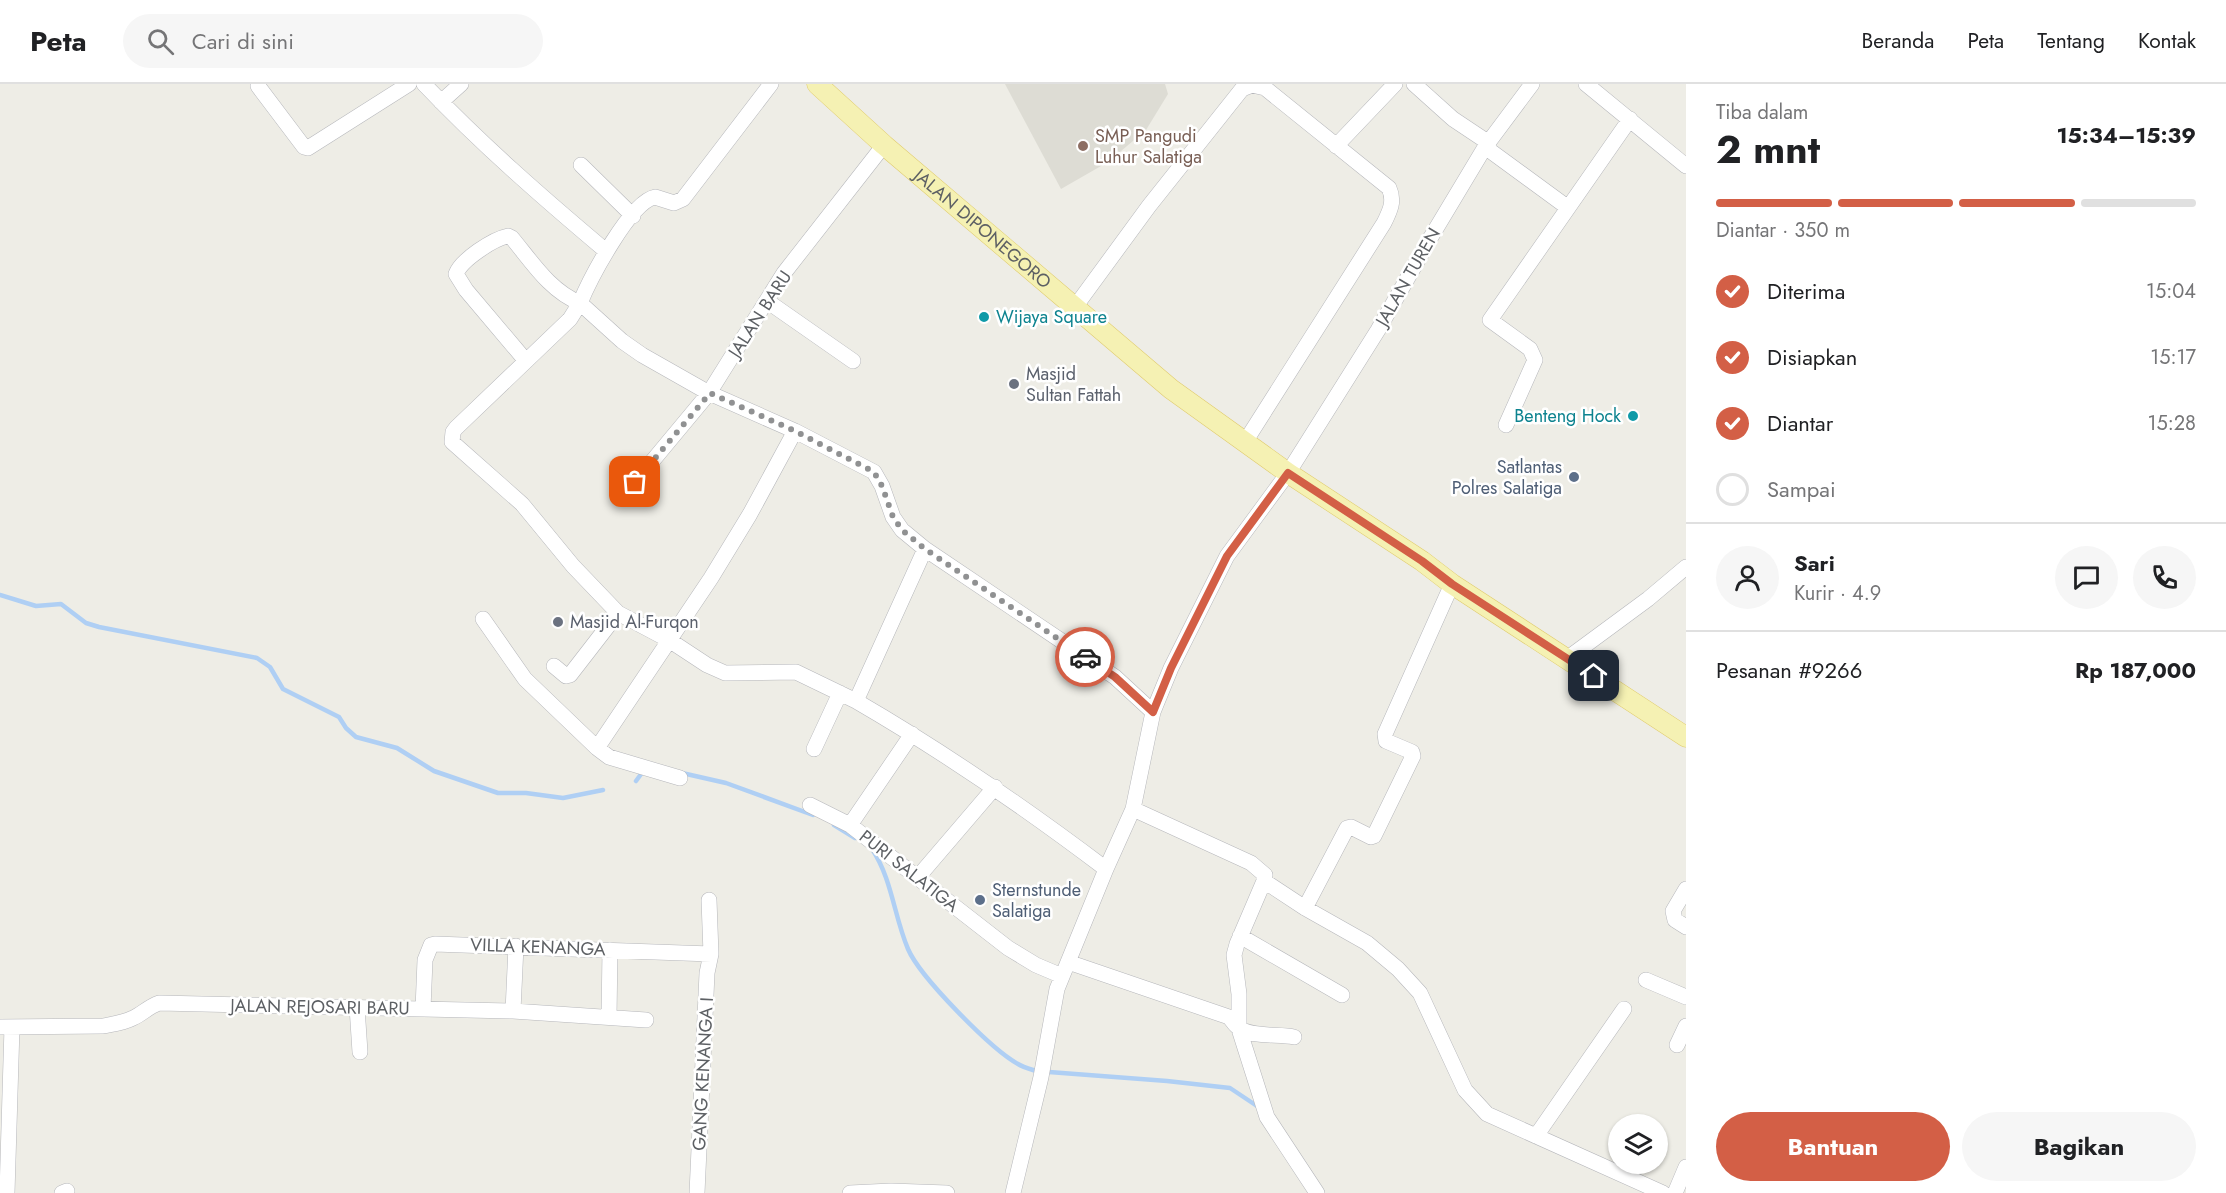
<!DOCTYPE html>
<html lang="id">
<meta charset="utf-8">
<style>
body{margin:0;font-family:Jost,sans-serif;background:#f6f6f6;color:#202124;height:100vh;display:flex;flex-direction:column;font-size:22px;white-space:nowrap}
*{box-sizing:border-box;margin:0}
p{font-size:20px;color:#757577}
.icon{flex:none;width:33px;height:33px;fill:none;stroke:currentColor;stroke-width:2;stroke-linecap:round;stroke-linejoin:round}
.map{position:relative;flex:1;overflow:hidden}
.side{display:flex;flex-direction:column;background:#fff;width:540px}
.side>*{flex:none}
.tools{position:absolute;left:1608px;top:1030px;display:grid;gap:12px}
.tools a{display:grid;place-items:center;width:60px;height:60px;border-radius:50%;background:#fff;box-shadow:0 2px 4px #0004;font-size:30px}
.pin{position:absolute;display:grid;place-items:center;width:51px;height:51px;color:#fff;margin:-26px;border-radius:12px;box-shadow:0 3px 9px #0006}
.courier{position:absolute;display:grid;place-items:center;width:60px;height:60px;margin:-30px;border:4px solid #d35f46;border-radius:50%;background:#fff;color:#222;box-shadow:0 2px 8px #0007}
.overview em{font-style:normal;font-weight:700}
.overview div{display:flex;flex-direction:column-reverse}
.overview{display:flex;align-items:center;justify-content:space-between;height:102px;padding:0 30px}
h1{font-size:39px;font-weight:700;line-height:45px}
.bar{display:grid;grid-template-columns:repeat(4,1fr);gap:9px 6px;align-content:center;height:72px;padding:0 30px}
.bar i{height:8px;border-radius:4px;background:#e0e0e0}
.bar .active{background:#d35f46}
.bar p{grid-column:span 4}
.line{display:flex;align-items:center;gap:15px;padding:0 30px;border-top:2px solid #e0e0e0}
.line div{flex:1}
.round{display:grid;place-items:center;flex:none;width:63px;height:63px;border-radius:32px;background:#f6f6f6}
ol{padding:0 30px;list-style:none}
li{display:flex;align-items:center;gap:18px;height:66px}
li p{margin-inline-start:auto}
li .icon{padding:6px;border-radius:50%;background:#d35f46;color:#fff;stroke-width:4}
li:last-child{color:#757577}
li i{width:33px;height:33px;border:3px solid #e0e0e0;border-radius:50%}
.primary-button{display:flex;gap:12px;margin-top:auto;padding:12px 30px}
.primary-button a{flex:1;height:69px;border-radius:36px;background:#d35f46;color:#fff;font-size:24px;font-weight:700;line-height:69px;text-align:center}
.primary-button a+a{background:#f6f6f6;color:#202124}
header{display:flex;align-items:center;gap:36px;box-sizing:border-box;height:84px;padding:0 30px;background:#fff;border-bottom:2px solid #e0e0e0}
header strong{font-size:28px}
nav{display:flex;gap:33px;margin-inline-start:auto;font-size:21px}
.search{width:420px;height:54px;background:#f6f6f6;display:flex;align-items:center;gap:15px;box-sizing:border-box;padding:0 21px;border-radius:33px;color:#757577;font-size:22px}
main{display:flex;flex:1;min-height:0}
.map>svg:first-child{display:block}
.education{fill:#dddcd4}
.lines{fill:none;stroke-linecap:round;stroke-linejoin:round}
.stream{stroke:#afcff4;stroke-width:4.5}
.minor-casing{stroke:#b6b7bb;stroke-width:16}
.major-casing{stroke:#e0cb6d;stroke-width:21}
.minor{stroke:#fff;stroke-width:15}
.major{stroke:#f5f1b3;stroke-width:20}
.done{stroke:#909192;stroke-width:6;stroke-dasharray:0 10.8}
.route{stroke:#d35f46;stroke-width:8}
.education-dot{fill:#8d6e63;stroke:#fff;stroke-width:2}
.culture-dot{fill:#0f9aa8;stroke:#fff;stroke-width:2}
.worship-dot{fill:#6b7280;stroke:#fff;stroke-width:2}
.service-dot{fill:#5c6f8a;stroke:#fff;stroke-width:2}
.labels{text-anchor:middle;stroke-width:5;stroke-linejoin:round;paint-order:stroke}
.education-label{font-size:18px;fill:#785e54;stroke:#fff;text-anchor:start}
.street-label{font-size:18px;fill:#5d6064;stroke:#fff}
.culture-label{font-size:18px;fill:#0d838f;stroke:#fff;text-anchor:start}
.worship-label{font-size:18px;fill:#5b616d;stroke:#fff;text-anchor:start}
.service-label{font-size:18px;fill:#4e5e75;stroke:#fff;text-anchor:end}
</style>
<header>
<strong>Peta</strong>
<div class="search"><svg class="icon" aria-label="search" viewBox="0 0 24 24"><circle cx="10" cy="10" r="6"/><path d="M15 15l6 6"/></svg>Cari di sini</div>
<nav><a>Beranda</a><a>Peta</a><a>Tentang</a><a>Kontak</a></nav>
</header>
<main>
<div class="map">
<svg width="1686" height="1109" viewBox="0 0 1686 1109">
<rect width="100%" height="100%" fill="#eeede6"/>
<path class="education" d="M1005,0h160l3,10 -22,36 -38,32 -47,27z"/>
<g class="lines">
<path class="stream" d="M0,511l36,11 25,-2 25,19 13,4 158,31 13,9 13,22 56,28 7,11 10,9 41,11 37,23 64,22h28l37,5 40,-8
M682,689l44,10 87,32
M636,697l8,-11
M834,741l21,13
M872,765c20,30 22,67 36,100 12,28 83,100 110,115 5,3 12,5 18,7l131,10 63,7 30,20"/>
<g class="minor-casing">
<path id="minor" d="M424,0c57,60 119,114 182,167
M771,0l-88,115 -9,4 -19,-6c-25,5 -65,82 -75,106l42,38 20,14 67,38 86,38 79,41 8,14 11,31 9,13 23,19 190,128 38,35
M1414,0l39,35 36,24
M1586,0l100,82
M258,2l46,61 4,1 101,-64
M441,18l20,-18
M1336,62l59,-62
M1485,63l82,60
M581,81l52,51
M767,217l86,60
M1075,223l74,-101 93,-117 10,-4 13,3 124,100c6,13 1,23 -5,35l-139,219
M526,277l-60,-71 -10,-16c5,-14 37,-35 52,-38l4,2c20,24 38,53 68,65l-10,16 -114,109 -3,4 -1,10 70,62 51,62 45,47 51,27 38,25 18,8 71,-1 60,29 69,-152
M1506,341l29,-65 -5,-11 -40,-29 140,-201
M635,398l74,-89 75,-120 100,-128
M483,535l42,60 72,69 12,9 71,21
M1568,574l80,-59 38,-32
M554,582l12,10 4,-1 48,-62
M856,617c88,51 168,106 250,168
M912,650l-62,91 158,123 28,17 26,11
M597,664l114,-170 39,-64 45,-83
M814,665l26,-56
M810,721l40,20
M1133,725l118,54 14,12 -1,6 -27,63 -3,11 5,39v35l28,88 50,76
M918,793l77,-90
M1264,797l41,27 62,35 31,26 22,24 45,97 22,24 176,79
M1686,805l-13,22 2,9 11,7
M1305,824l42,-80 4,-1 20,10 3,-1 39,-80 -1,-4 -26,-11 -1,-7 67,-150
M1240,852l102,59
M1068,878l161,55c3,3 6,9 10,11 11,9 40,6 55,9
M1646,896l40,17
M357,923l3,45
M423,925l2,-49 6,-15 4,-1 276,10
M513,927l3,-65
M609,933l1,-67
M0,943l103,-1c10,-2 20,-3 30,-8 9,-4 15,-11 26,-15l354,8 133,9
M1677,961l9,-19
M1536,1052l88,-127
M7,1109l5,-166
M62,1109l5,-2
M697,1109l10,-220 4,-19 -2,-54
M850,1109l41,-2 56,2
M1013,1109l28,-116 16,-88 49,-120 27,-60 20,-97 18,-44 56,-112 61,-83 90,-143 53,-93 54,-90 47,-63
M1675,1109l11,-26"/>
</g>
<g class="major-casing">
<g id="major">
<path id="s1" d="M817,0l67,61 287,244 117,84 134,88 30,23 234,153"/>
</g>
</g>
<use href="#minor" class="minor"/>
<use href="#major" class="major"/>
</g>
<g class="lines">
<path class="done" d="M635,398l75,-89 85,38 79,41 8,14 11,31 9,13 23,19 160,108"/>
<path class="route" d="M1085,573l30,20 38,35 18,-44 56,-112 61,-83 134,88 30,23 142,92"/>
</g>
<circle class="education-dot" cx="1083" cy="62" r="6"/>
<g class="culture-dot">
<circle cx="984" cy="233" r="6"/>
<circle cx="1633" cy="332" r="6"/>
</g>
<g class="worship-dot">
<circle cx="1014" cy="300" r="6"/>
<circle cx="558" cy="538" r="6"/>
</g>
<g class="service-dot">
<circle cx="1574" cy="393" r="6"/>
<circle cx="980" cy="816" r="6"/>
</g>
<g class="labels">
<g class="education-label">
<text x="1095" y="58">SMP Pangudi<tspan x="1095" dy="21">Luhur Salatiga</tspan></text>
</g>
<g class="street-label">
<text dy="6" stroke="none"><textPath href="#s1" startOffset="220">JALAN DIPONEGORO</textPath></text>
<text transform="translate(1408 193) rotate(-60)" y="6">JALAN TUREN</text>
<text transform="translate(760 230) rotate(-57)" y="6">JALAN BARU</text>
<text transform="translate(909 787) rotate(38)" y="6">PURI SALATIGA</text>
<text transform="translate(538 863) rotate(2)" y="6">VILLA KENANGA</text>
<text transform="translate(320 923) rotate(1)" y="6">JALAN REJOSARI BARU</text>
<text transform="translate(703 990) rotate(-87)" y="6">GANG KENANGA I</text>
</g>
<g class="culture-label">
<text x="996" y="239">Wijaya Square</text>
<text x="1621" y="338" text-anchor="end">Benteng Hock</text>
</g>
<g class="worship-label">
<text x="1026" y="296">Masjid<tspan x="1026" dy="21">Sultan Fattah</tspan></text>
<text x="570" y="544">Masjid Al-Furqon</text>
</g>
<g class="service-label">
<text x="1562" y="389">Satlantas<tspan x="1562" dy="21">Polres Salatiga</tspan></text>
<text x="992" y="812" text-anchor="start">Sternstunde<tspan x="992" dy="21">Salatiga</tspan></text>
</g>
</g>
</svg>
<div class="tools">
<a><svg class="icon" aria-label="layers" viewBox="0 0 24 24"><path d="M12 4l9 5-9 5-9-5zM3 14l9 5 9-5"/></svg></a>
</div>
<div class="pin" style="left:635px;top:398px;background:#ea580c"><svg class="icon" aria-label="bag" viewBox="0 0 24 24"><path d="M5 8h14l-1 12H6zM9 8a3 3 0 0 1 6 0"/></svg></div>
<div class="pin" style="left:1594px;top:592px;background:#1f2937"><svg class="icon" aria-label="home" viewBox="0 0 24 24"><path d="M3 11l9-7 9 7M6 9v11h12V9"/></svg></div>
<div class="courier" style="left:1085px;top:573px"><svg class="icon" aria-label="car" viewBox="0 0 24 24"><path d="M5 17H2v-5l4-1 3-4h7l3 4 3 1v5h-3M9 17h6M6 11h13"/><circle cx="7" cy="17" r="2"/><circle cx="17" cy="17" r="2"/></svg></div>
</div>
<section class="side">
<div class="overview"><div><h1>2 mnt</h1><p>Tiba dalam</p></div><em>15:34–15:39</em></div>
<div class="bar"><i class="active"></i><i class="active"></i><i class="active"></i><i></i><p>Diantar · 350 m</p></div>
<ol>
<li><svg class="icon" aria-label="check" viewBox="0 0 24 24"><path d="M5 12l5 5 9-10"/></svg>Diterima<p>15:04</p></li>
<li><svg class="icon" aria-label="check" viewBox="0 0 24 24"><path d="M5 12l5 5 9-10"/></svg>Disiapkan<p>15:17</p></li>
<li><svg class="icon" aria-label="check" viewBox="0 0 24 24"><path d="M5 12l5 5 9-10"/></svg>Diantar<p>15:28</p></li>
<li><i></i>Sampai</li>
</ol>
<div class="line" style="height:108px"><a class="round"><svg class="icon" aria-label="person" viewBox="0 0 24 24"><circle cx="12" cy="8" r="4"/><path d="M4 21q1-7 8-7t8 7"/></svg></a><div><b>Sari</b><p>Kurir · 4.9</p></div><a class="round"><svg class="icon" aria-label="chat" viewBox="0 0 24 24"><path d="M4 5h16v11H9l-5 4z"/></svg></a><a class="round"><svg class="icon" aria-label="phone" viewBox="0 0 24 24"><path d="M5 4h4l2 5-3 2q2 4 5 5l2-3 5 2v4C11 20 4 13 5 4z"/></svg></a></div>
<div class="line" style="height:78px"><div>Pesanan #9266</div><b>Rp 187,000</b></div>
<div class="primary-button"><a>Bantuan</a><a>Bagikan</a></div>
</section>
</main>
